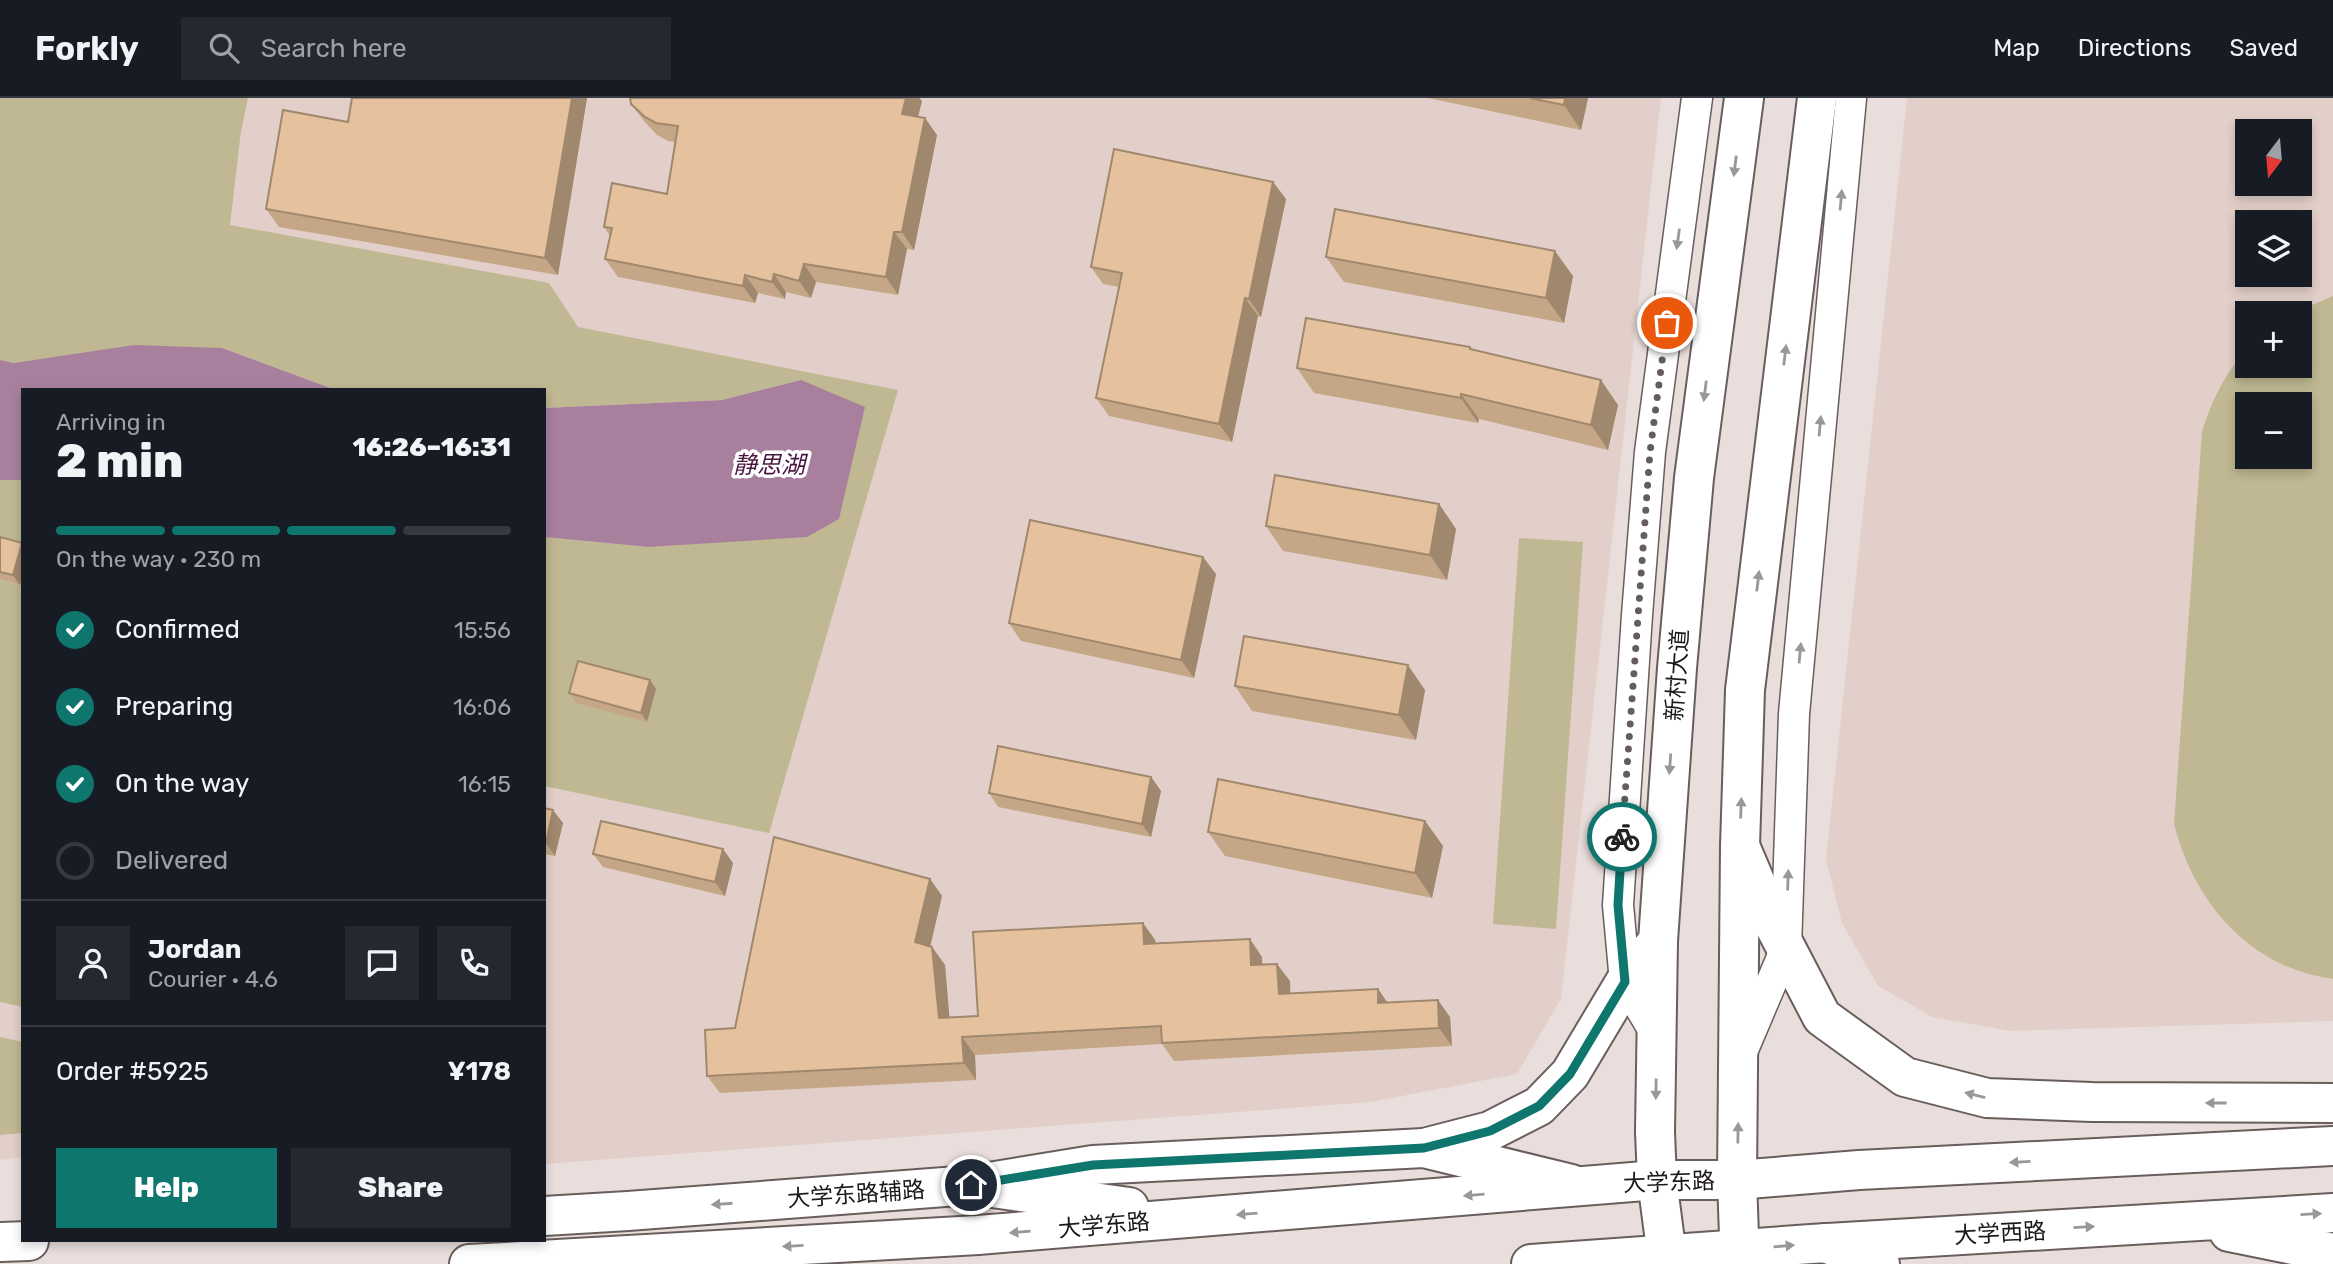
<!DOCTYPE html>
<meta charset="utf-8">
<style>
body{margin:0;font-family:Rubik,"Noto Sans SC",sans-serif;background:#242831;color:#f1f3f6;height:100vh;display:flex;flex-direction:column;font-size:26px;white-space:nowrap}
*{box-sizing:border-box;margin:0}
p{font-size:23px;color:#9ea1a6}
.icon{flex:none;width:38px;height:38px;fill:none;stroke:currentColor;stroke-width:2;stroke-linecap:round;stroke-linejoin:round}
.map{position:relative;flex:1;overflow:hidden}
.panel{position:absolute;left:21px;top:290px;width:525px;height:854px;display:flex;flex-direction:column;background:#171b24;border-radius:0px;box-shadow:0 4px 10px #0003}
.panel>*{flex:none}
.needle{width:46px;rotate:196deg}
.tools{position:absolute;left:2235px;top:21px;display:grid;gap:14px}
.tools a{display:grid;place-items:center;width:77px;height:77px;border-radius:0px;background:#171b24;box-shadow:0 4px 10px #0003;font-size:35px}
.pin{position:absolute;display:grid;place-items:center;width:60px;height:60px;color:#fff;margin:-30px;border:4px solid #fff;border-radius:50%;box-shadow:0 2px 7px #0007}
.courier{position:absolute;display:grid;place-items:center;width:70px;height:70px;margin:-35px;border:5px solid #0f766e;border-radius:50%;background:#fff;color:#222;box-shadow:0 2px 9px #0007}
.head em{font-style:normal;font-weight:800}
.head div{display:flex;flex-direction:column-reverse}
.head{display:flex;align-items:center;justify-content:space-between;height:119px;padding:0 35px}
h1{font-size:46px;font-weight:800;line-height:52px}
.bar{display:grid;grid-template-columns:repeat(4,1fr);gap:10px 7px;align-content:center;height:84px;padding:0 35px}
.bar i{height:9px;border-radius:5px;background:#363941}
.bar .on{background:#0f766e}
.bar p{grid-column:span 4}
.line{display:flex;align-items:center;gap:18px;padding:0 35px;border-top:2px solid #363941}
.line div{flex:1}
.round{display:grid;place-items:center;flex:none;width:74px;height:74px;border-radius:0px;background:#242831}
ol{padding:0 35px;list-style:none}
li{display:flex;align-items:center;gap:21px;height:77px}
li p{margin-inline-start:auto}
li .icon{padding:7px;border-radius:50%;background:#0f766e;color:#fff;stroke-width:4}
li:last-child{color:#9ea1a6}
li i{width:38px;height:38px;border:4px solid #363941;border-radius:50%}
.button{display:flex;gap:14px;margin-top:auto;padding:14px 35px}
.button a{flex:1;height:80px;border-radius:0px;background:#0f766e;color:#fff;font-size:28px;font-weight:800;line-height:80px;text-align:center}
.button a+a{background:#242831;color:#f1f3f6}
header{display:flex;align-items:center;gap:42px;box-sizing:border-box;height:98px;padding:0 35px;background:#171b24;border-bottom:2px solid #363941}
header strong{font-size:33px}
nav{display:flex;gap:38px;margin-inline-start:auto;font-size:24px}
.search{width:490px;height:63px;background:#242831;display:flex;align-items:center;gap:18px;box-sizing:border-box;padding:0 24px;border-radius:0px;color:#9ea1a6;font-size:26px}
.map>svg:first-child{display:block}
.built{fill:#e3cfc9;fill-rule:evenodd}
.green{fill:#bfb892;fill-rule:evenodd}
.water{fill:#a8809e}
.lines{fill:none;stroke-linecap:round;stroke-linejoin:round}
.street-casing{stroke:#685e5b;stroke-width:33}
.secondary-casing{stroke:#685e5b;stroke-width:42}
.primary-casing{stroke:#685e5b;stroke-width:42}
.street{stroke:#fff;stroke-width:30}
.secondary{stroke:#fff;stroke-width:38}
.primary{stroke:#fff;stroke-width:38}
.wall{fill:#c5a787}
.shaded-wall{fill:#a0886e}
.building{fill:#e5c29d;stroke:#a0886e;stroke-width:2}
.oneway{fill:#999797}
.done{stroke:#645d5c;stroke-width:7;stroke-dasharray:0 12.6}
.route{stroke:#0f766e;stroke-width:9}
.labels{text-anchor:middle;stroke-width:7;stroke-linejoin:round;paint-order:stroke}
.street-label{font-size:23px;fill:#1c1817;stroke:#fff}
.water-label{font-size:24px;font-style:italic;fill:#48163f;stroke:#fff}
</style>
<header>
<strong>Forkly</strong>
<div class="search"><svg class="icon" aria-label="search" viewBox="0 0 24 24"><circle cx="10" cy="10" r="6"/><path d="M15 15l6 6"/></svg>Search here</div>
<nav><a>Map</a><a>Directions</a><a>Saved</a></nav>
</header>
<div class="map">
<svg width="2333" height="1166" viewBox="0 0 2333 1166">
<rect width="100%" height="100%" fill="#e9dedb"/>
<path class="built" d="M0,0h1661l-100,901 -44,75 -146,28 -827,62v-774h-521v767l-23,3z
M1907,0h426v923l-323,10 -78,-14 -54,-31 -36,-63 -16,-64zM2247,33h53v53h-53zM2247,124h53v53h-53zM2247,215h53v53h-53zM2247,306h53v53h-53z"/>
<path class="green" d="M0,0h248l-7,33 -11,94 319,58 29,44 320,63 -129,443 -225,-47v-249l104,10 153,-167 -79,20 -178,8v-18h-208l-114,-42 -208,15 -14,-3z
M2333,198v683c-84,-11 -139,-77 -159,-155l28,-393c10,-31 23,-58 45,-82v17h53v-53h-7zM2247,306h53v53h-53z
M0,382h23v71l-23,-6z
M1519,440l64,4 -27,387 -63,-5z
M23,474v435l-23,-5v-423l19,6z
M0,939l23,5v91l-23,2z"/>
<path class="water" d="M134,247l88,3 114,42h-313v90h-23v-120l14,3z
M801,282l64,27 -26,112 -32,18 -159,10 -104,-10v-129l178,-8z"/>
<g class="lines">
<g class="street-casing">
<path id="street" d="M1656,936l-31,-52 -7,-77 19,-290 13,-163 47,-354
M1742,954l44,-104 8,-234 57,-616"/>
</g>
<g class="secondary-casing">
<path id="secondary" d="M544,1118l84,-5 343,-26 122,-20 331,-17 147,36
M0,1144l29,-1
M1825,1145l55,21
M1668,1166l-11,-84 -2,-48 3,-191 19,-273 17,-190 50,-380
M1740,1166l-3,-84 3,-334 5,-156 72,-592"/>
</g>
<g class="primary-casing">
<path id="primary" d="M1740,748l32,75 50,96 83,60 82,21 105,4 241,1
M1424,1050l66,-17 49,-25 31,-32 55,-92 33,-41
M971,1087l158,22
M2229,1134l104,21
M469,1166l509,-29 679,-55h80l122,-10 474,-24
M1531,1166l280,-20 522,-31"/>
</g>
<use href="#street" class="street"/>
<use href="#secondary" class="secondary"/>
<use href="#primary" class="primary"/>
</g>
<path class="wall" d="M587,0l-29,177 -279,-48 -13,-18 82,-87z
M630,0h289l3,3 -4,15 19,19 -23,115 -7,-1 -9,46 -82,-13 -5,16 -25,-6 -1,7 -27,-6 -3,10 -137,-26 -13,-18 5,-23 -6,-9 63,-33 8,-52 -7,-1 -11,-6 -13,-14 -13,-17z
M1428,0h160l-7,32z
M1273,84l13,17 -25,118 -3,-1 -26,126 -123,-26 -13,-18 23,-111 -16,-3 -12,-17z
M1326,159l247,19 -9,47 -220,-41z
M1470,249l2,3 146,55 -10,45 -129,-31 -1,4 -164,-30 -17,-25z
M1439,406l17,25 -9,51 -164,-29 -17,-25z
M0,439l22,6 1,2v27l-3,13 -20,-6z
M1216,476l-22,104 -173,-37 -12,-18z
M1235,588l190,4 -9,50 -164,-29z
M656,591l-9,33 -71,-19 -7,-10z
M1151,679l10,14 -10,46 -153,-30 -9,-14z
M544,710l19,15 -8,33 -11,-2z
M1425,723l18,25 -11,52 -207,-42 -17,-24z
M593,756l140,9 -8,33 -122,-29z
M930,781l12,17 -12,51h2l13,18 4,52 29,-1 165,-93 12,17 1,4 106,13v8l28,16v12l88,-4 9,14 63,14 2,29 -278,15 -12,-17 -187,11 1,25 -256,13 -13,-17 28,-48z"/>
<path class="shaded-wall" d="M572,0h15l-29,177 -13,-17z
M906,0h13l3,3 -8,31 -12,-18z
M1565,0h23l-7,32 -17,-25z
M925,20l12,17 -23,115 -12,-18z
M1273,84l13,17 -25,118 -12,-18z
M894,134l13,17 -9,46 -12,-18z
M1555,153l18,25 -9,47 -18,-25z
M804,166l12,18 -5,16 -12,-17z
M774,176l12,18 -1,7 -13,-17z
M745,177l13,18 -3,10 -12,-17z
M1245,200l13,18 -26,126 -13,-18z
M1601,282l17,25 -10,45 -17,-25z
M1461,296l18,25 -1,4 -17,-25z
M1439,406l17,25 -9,51 -17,-25z
M22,445l1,2v27l-3,13 -7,-10z
M1203,459l13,17 -22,104 -13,-18z
M1408,567l17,25 -9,50 -17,-25z
M650,582l6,9 -9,33 -6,-9z
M1151,679l10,14 -10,46 -9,-13z
M553,712l10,13 -8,33 -9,-13z
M1425,723l18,25 -11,52 -17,-25z
M723,751l10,14 -8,33 -10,-14z
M930,781l12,17 -15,64 -12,-18z
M1143,825l12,17 2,22 -13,-18z
M1250,841l12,18 1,26 -12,-18z
M932,849l13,18 6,70 -12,-17z
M1277,866l13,17 1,30 -12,-17z
M1378,891l12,17 -12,-3z
M1438,902l12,17 2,29 -13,-18z
M962,939l13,18 1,25 -12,-17z"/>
<path class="building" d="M352,0h220l-27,160 -279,-49 17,-99 65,12z
M630,0h276l-4,16 23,4 -23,114h-8l-8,45 -82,-13 -5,17 -25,-7 -2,8 -27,-7 -2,11 -138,-27 7,-31 -8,-1 8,-44 55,11 11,-68 -22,-3 -11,-6 -14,-13z
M1530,0h35l-1,7z
M1114,51l159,33 -24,117 -4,-1 -26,126 -123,-26 26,-125 -31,-6z
M1335,111l220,42 -9,47 -220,-41z
M1306,220l164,29v2l131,31 -10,45 -130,-31v4l-164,-30z
M1275,377l164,29 -9,51 -164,-29z
M1030,422l173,37 -22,103 -172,-37z
M0,439l22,6 -9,32 -13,-3z
M1244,538l164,29 -9,50 -164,-29z
M578,563l72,19 -9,33 -72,-20z
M998,648l153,31 -9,47 -153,-31z
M1218,681l207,42 -10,52 -207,-41z
M544,710l9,2 -7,33 -2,-1z
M601,723l122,28 -8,33 -122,-28z
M774,739l156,42 -15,63 17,5 7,71 39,-2 -5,-84 170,-9 1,21 106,-5 1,26 26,-1 2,30 99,-5v14l60,-3 1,28 -277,15 -1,-17 -199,11 2,26 -257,13 -2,-46 30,-2z"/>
<defs><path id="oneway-solid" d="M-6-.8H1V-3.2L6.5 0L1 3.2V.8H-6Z" transform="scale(1.75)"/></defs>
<g class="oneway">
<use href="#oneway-solid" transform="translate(1735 68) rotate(97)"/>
<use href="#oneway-solid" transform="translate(1841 102) rotate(-85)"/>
<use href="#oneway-solid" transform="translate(1678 141) rotate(98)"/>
<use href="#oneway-solid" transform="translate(1785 257) rotate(-83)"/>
<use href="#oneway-solid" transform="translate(1705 293) rotate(97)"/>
<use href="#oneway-solid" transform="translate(1820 328) rotate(-85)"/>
<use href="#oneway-solid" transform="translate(1758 483) rotate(-83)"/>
<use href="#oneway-solid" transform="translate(1800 555) rotate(-85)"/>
<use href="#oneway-solid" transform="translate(1670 666) rotate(94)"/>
<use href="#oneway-solid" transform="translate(1741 710) rotate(-88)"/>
<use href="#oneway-solid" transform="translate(1788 782) rotate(-88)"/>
<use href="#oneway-solid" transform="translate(1656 991) rotate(91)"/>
<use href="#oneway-solid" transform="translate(1975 997) rotate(-166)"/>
<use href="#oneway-solid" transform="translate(2216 1005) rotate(-180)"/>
<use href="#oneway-solid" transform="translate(1738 1035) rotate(-89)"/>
<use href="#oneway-solid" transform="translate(2020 1064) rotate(177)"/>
<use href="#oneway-solid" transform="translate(1474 1097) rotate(175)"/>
<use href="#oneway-solid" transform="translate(722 1106) rotate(176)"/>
<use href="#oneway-solid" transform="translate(1247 1116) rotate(175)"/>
<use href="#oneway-solid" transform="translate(2311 1116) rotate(-3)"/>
<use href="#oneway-solid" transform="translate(2084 1129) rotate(-3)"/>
<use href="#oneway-solid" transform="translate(1020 1134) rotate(175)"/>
<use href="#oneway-solid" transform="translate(793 1148) rotate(177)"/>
<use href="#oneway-solid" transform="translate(1784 1148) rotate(-5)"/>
</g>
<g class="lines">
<path class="done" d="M1622,739l28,-385 17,-129"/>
<path class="route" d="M971,1087l122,-20 331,-17 66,-17 49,-25 31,-32 55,-92 -7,-77 4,-68"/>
</g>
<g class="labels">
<g class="street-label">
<text transform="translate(1677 577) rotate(-86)" y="8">新村大道</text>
<text transform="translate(1669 1084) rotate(-2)" y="8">大学东路</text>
<text transform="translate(856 1096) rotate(-4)" y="8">大学东路辅路</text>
<text transform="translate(1104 1127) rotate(-5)" y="8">大学东路</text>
<text transform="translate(2000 1135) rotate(-3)" y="8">大学西路</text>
</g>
<g class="water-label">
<text x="769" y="375">静思湖</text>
</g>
</g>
</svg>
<div class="tools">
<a><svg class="needle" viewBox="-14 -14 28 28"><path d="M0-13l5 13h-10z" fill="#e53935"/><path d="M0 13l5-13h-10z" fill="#9ea1a6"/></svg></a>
<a><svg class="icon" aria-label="layers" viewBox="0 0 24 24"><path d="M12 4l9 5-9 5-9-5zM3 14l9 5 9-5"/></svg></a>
<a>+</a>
<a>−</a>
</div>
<div class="pin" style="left:1667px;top:225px;background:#ea580c"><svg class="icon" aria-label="bag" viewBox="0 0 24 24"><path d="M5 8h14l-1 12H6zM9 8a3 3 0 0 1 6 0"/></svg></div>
<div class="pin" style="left:971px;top:1087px;background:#1f2937"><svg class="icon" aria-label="home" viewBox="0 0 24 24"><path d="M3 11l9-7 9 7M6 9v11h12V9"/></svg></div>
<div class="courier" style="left:1622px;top:739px"><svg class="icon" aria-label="bike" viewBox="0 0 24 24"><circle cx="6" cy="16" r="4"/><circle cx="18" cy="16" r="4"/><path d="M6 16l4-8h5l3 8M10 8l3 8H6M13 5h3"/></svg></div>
<section class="panel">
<div class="head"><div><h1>2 min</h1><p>Arriving in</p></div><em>16:26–16:31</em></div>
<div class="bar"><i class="on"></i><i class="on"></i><i class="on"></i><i></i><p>On the way · 230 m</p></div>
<ol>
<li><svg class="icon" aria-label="check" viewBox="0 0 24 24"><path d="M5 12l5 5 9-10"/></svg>Confirmed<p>15:56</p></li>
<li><svg class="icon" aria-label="check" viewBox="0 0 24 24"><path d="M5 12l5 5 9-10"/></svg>Preparing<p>16:06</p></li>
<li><svg class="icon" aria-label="check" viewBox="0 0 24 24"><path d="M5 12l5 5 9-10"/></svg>On the way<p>16:15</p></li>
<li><i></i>Delivered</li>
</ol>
<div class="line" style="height:126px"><a class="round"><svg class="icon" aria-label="person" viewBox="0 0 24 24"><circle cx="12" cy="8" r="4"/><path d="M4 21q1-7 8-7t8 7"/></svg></a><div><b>Jordan</b><p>Courier · 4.6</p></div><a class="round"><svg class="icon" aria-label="chat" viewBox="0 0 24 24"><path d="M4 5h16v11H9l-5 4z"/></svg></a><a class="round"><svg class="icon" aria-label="phone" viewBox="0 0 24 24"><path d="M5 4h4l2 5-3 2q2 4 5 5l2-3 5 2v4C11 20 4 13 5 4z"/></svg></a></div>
<div class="line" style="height:91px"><div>Order #5925</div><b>¥178</b></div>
<div class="button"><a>Help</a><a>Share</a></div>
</section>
</div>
